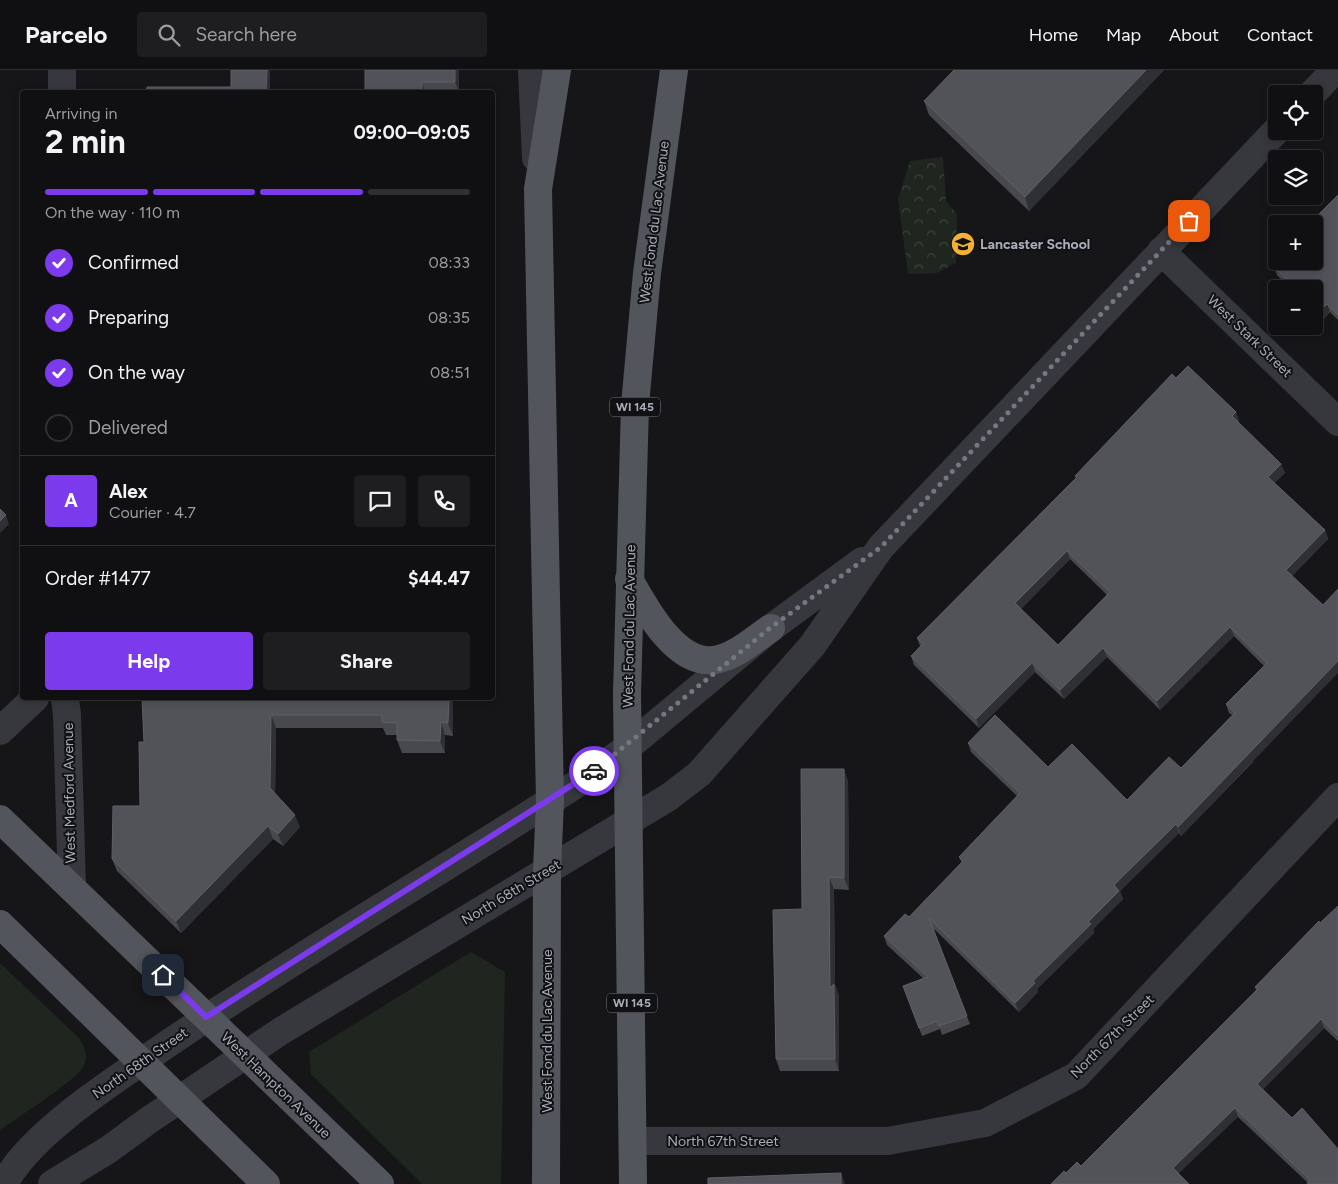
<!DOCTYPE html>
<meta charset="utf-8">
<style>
body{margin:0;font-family:Figtree,sans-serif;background:#1e1e20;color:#f1f3f6;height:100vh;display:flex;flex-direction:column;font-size:19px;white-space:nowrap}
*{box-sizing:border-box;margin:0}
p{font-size:16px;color:#9c9d9f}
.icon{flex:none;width:28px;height:28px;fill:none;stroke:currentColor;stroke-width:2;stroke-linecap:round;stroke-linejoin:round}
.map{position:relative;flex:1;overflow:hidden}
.panel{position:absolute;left:20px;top:20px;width:475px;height:610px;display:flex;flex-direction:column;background:#101012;border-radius:5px;box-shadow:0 2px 8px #0003,0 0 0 1px #303032}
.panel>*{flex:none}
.fabs{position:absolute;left:1268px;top:15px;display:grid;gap:10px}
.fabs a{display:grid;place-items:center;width:55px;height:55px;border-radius:5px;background:#101012;box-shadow:0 2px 8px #0003,0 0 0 1px #303032;font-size:25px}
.pin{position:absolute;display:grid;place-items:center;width:42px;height:42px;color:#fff;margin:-21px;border-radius:10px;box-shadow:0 2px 8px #0006}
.courier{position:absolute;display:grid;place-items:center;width:50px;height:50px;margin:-25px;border:4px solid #7c3aed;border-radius:50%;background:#fff;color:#222;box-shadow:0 1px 6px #0007}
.headline em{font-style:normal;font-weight:700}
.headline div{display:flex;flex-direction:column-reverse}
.headline{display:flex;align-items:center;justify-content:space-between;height:85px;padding:0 25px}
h1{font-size:32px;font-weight:700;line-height:38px}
.bar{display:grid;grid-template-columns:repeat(4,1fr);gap:8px 5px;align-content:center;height:60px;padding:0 25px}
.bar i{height:6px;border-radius:4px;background:#303032}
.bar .current{background:#7c3aed}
.bar p{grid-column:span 4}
.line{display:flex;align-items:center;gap:12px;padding:0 25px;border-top:1px solid #303032}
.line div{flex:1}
.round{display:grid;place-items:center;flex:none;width:52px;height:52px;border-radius:5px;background:#1e1e20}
ol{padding:0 25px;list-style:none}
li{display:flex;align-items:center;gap:15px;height:55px}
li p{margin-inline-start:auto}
li .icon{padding:5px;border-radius:50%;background:#7c3aed;color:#fff;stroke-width:4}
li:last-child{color:#9c9d9f}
li i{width:28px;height:28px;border:2px solid #303032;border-radius:50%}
.primary-button{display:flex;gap:10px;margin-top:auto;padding:10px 25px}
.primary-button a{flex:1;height:58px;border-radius:5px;background:#7c3aed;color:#fff;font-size:20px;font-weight:700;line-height:58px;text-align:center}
.primary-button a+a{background:#1e1e20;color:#f1f3f6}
header{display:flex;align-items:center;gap:30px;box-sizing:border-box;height:70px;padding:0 25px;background:#101012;border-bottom:1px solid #303032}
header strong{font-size:24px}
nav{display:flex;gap:28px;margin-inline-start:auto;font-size:18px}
.search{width:350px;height:45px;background:#1e1e20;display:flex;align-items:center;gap:12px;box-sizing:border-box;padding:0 18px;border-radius:5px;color:#9c9d9f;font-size:19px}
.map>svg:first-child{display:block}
.grass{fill:#1e261f}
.park{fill:url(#park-crowns)}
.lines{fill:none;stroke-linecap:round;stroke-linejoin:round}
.minor{stroke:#37383d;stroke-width:28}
.major{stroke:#53555c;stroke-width:28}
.wall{fill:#47494d;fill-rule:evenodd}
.shaded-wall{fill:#2f3033}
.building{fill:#525359;stroke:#5f6168;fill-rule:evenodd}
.done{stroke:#757880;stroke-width:5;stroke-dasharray:0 9}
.route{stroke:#7c3aed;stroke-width:6}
.labels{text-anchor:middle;stroke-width:4;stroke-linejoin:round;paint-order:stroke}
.shield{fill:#111113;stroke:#7b7e86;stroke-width:1}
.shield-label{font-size:12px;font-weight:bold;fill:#a8adb8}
.street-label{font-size:14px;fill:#a8adb8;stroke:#111113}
.poi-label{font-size:14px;font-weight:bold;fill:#a8adb8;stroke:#111113;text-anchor:start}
</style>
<header>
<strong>Parcelo</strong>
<div class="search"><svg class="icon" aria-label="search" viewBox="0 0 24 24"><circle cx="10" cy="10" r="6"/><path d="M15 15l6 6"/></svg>Search here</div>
<nav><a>Home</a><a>Map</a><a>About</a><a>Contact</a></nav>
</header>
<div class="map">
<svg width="1338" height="1114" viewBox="0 0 1338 1114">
<defs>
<pattern id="park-crowns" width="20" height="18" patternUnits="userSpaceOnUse" patternTransform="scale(1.25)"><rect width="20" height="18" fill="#1e261f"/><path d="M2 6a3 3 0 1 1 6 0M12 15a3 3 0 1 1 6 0" fill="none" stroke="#3c433d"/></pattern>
</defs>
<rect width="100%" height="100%" fill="#161618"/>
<path class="grass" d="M471,882l34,20 -4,212h-79l-111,-110 -2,-22z
M0,893l79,75c6,9 10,19 4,29 -10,16 -65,50 -83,63z"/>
<path class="park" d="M943,87l3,44 11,13 -1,49 -19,10 -29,1 -10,-75 12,-38z"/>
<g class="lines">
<path class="minor" d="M62,0v22
M532,0l4,88
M1312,24l23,-24
M1161,181l177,171
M65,628l2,17 5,173
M0,661l35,-33
M634,1071h254l97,-18 91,-47 262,-279
M4,1114c27,-52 113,-105 162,-139 137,-93 281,-177 420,-267l42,-31 143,-119 91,-67
M52,1114l56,-34 41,-30 132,-89 388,-234 30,-23 113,-128 69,-99 395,-416"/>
<path class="major" d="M629,509c16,28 46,86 85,81 21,-3 39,-20 57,-32
M0,749l380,365
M0,854l266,260
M546,1114l1,-314 3,-69 -12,-612 19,-119
M633,1114l-6,-490 8,-289 12,-132 27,-203"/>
</g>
<path class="wall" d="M365,0h94v22h-34z
M1164,0l-135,141 -100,-96 -5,-14z
M1338,125v125l-8,-8 -7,8 -9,-9v-22h-23l-14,-14 -3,-8 40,-6z
M1176,308l60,34 3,9 -1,1 43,42 4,9 -11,10 51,47 3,9 -36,37 -39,186 -72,74 -2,-3 -59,58 3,8 -30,30 1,4 -57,56 1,3 -19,20 -86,-84 37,96 -28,11 -2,-6 -18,7 -19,-50 20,-8 -36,-33 -3,-9 25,-19 53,-54 -3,-6 58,-61 -46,-44 -3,-9 80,24 79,33 54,-32 51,-53 -3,-2 -3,-9 38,-38 -30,-30 -74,74 -53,-53 -43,42 -29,-27 -56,56 -65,-63 -3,-9 9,-10 -3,-8 159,-160 -1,-2zM1070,489l37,36 -49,50 -37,-36z
M142,628h311v38l-8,-1v18h-43l-5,-13v-5h-11l-3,-7h-107l-1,65 25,34 -17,19 -10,-7 -92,94 -64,-62 -5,-12 28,-53 4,-64z
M848,711l1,109 -15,-1 1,96 4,11v75h-59l-4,-12 26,-150z
M1338,836v135l-14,-13 -61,61 29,29 46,31 -30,34 -70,-66 -172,56 15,-7 175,-176 -1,-3z"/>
<path class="shaded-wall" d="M267,0h3v22h-4z
M455,0h4v22l-4,-10z
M1146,0h18l-135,141 -4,-14z
M422,12l3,10h-3z
M1327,234l3,8 -7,8 -3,-9z
M1236,342l3,9 -4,4 -3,-9z
M1281,394l4,9 -14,13 -3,-9z
M6,445l3,9 -9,9v-12z
M1325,460l3,9 -39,40 -3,-9z
M1067,481l3,8 -52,53 -3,-9z
M1230,557l4,9 -74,74 -3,-9z
M1103,578l4,9 -43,42 -4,-9z
M1338,591v12l-157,163 -3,-9z
M1032,593l3,9 -56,56 -3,-9z
M449,628h4v38l-5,-13z
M271,645l5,13 -1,73 -5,-13z
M441,652l4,13v18l-5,-12z
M844,699l4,12 1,109 -5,-12z
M295,745l5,12 -17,19 -5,-12z
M1176,754l3,9 -59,58 3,8 -30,30 1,4 -57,56 1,3 -19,20 -4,-9 18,-22 55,-59 26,-37z
M268,756l5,13 -92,94 -5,-12z
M829,807l5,12 1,96 4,11v75l-4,-12 -5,-71z
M1321,949l3,9 -64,64 -3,-8z
M1235,1038l3,9 -62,59 -3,-8z
M841,1103l4,11h-4z"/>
<path class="building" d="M231,0h36l-1,22h-120l1,-5h84z
M365,0h90v12h-33v10h-57z
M954,0h192l-121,127 -101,-96z
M1338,125v120l-11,-11 -7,7 -6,-5v-17h-17l-23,-22 6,-6h34v-37h-5z
M1188,296l48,46 -4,4 49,48 -13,13 57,53 -39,40 37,35 15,-16v72l-160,166 -2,-3 -62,61 5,6 -31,31 3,2 -58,57 2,2 -20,20 -86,-85 38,98 -28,10 -2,-5 -18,7 -16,-42 25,-9 -44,-41 21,-22 4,3 54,-56 -4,-4 61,-64 -52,-50 27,-28 53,52 24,-23 55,56 42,-43 12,11 54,-55 -9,-9 41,-41 -37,-36 -73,74 -54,-53 -43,42 -28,-27 -56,56 -65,-63 12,-12 -6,-6 160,-161 -2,-1 97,-102 4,4zM1067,481l43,41 -52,53 -43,-42z
M0,439l6,6 -6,6z
M142,628h307l-1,25 -7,-1 -1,19 -43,-1v-17l-15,-1v-7h-111l-1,73 25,27 -17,19 -10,-8 -92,95 -64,-62 1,-53h27l-1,-64h5z
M801,699h43v109l-15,-1 1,111 4,-4 1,75h-59l-3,-149 29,-1z
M1338,836v130l-17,-17 -64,65 35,34 10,-10 36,41v35h-31l3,-4 -75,-72 -62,60 16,16h-138l13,-13 2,2 11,-11 4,4 177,-177 -3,-2 64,-66 1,2z
M841,1103v11h-133v-6z"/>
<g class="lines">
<path class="done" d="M594,701l176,-143 111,-81 308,-326"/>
<path class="route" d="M163,905l43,42 388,-246"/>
</g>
<defs>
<g id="school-disc" transform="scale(1.25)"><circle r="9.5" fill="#f2b134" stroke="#111113"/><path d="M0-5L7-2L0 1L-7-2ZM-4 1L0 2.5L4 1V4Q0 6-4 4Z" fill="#111"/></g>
</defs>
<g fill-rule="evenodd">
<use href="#school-disc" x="963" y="174"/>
</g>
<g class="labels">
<g class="shield">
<rect x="610" y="327.5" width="50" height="19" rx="4"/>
<rect x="607" y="923.5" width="50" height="19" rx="4"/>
</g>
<g class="shield-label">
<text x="635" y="341">WI 145</text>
<text x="632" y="937">WI 145</text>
</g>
<g class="street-label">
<text transform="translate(654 152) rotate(-83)" y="5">West Fond du Lac Avenue</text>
<text transform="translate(1250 266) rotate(44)" y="5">West Stark Street</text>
<text transform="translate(629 556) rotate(-89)" y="5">West Fond du Lac Avenue</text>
<text transform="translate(69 723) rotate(-91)" y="5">West Medford Avenue</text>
<text transform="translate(511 822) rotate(-31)" y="5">North 68th Street</text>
<text transform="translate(547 961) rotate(-90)" y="5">West Fond du Lac Avenue</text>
<text transform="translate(1112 966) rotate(-45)" y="5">North 67th Street</text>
<text transform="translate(140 993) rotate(-35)" y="5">North 68th Street</text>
<text transform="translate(276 1015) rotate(44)" y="5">West Hampton Avenue</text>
<text x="723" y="1076">North 67th Street</text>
</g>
<g class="poi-label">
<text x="980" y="179">Lancaster School</text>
</g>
</g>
</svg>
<div class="fabs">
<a><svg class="icon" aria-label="locate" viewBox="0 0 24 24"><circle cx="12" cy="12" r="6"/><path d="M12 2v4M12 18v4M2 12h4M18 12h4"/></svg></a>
<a><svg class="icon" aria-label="layers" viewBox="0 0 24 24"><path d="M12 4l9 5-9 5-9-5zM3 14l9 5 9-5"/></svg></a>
<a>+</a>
<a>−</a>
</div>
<div class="pin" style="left:1189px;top:151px;background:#ea580c"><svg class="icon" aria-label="bag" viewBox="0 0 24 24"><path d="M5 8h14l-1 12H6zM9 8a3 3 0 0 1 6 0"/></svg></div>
<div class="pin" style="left:163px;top:905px;background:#1f2937"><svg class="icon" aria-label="home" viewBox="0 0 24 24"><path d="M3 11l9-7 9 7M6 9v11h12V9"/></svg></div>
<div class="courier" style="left:594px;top:701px"><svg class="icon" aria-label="car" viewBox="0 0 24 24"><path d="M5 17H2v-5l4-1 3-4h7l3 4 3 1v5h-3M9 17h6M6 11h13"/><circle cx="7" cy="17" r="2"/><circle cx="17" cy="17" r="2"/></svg></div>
<section class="panel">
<div class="headline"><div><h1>2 min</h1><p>Arriving in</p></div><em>09:00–09:05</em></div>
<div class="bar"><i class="current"></i><i class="current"></i><i class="current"></i><i></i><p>On the way · 110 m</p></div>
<ol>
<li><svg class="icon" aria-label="check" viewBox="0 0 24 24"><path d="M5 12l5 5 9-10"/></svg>Confirmed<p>08:33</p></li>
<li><svg class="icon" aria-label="check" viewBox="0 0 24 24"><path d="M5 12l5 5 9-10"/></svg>Preparing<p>08:35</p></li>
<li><svg class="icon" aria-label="check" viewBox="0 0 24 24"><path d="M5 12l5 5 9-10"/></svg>On the way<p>08:51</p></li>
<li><i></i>Delivered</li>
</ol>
<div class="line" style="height:90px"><b class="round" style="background:#7c3aed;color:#fff">A</b><div><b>Alex</b><p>Courier · 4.7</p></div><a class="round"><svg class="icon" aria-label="chat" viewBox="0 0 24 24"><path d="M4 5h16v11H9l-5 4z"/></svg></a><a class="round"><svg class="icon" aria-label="phone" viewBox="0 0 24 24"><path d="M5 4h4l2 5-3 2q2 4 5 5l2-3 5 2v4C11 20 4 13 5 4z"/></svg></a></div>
<div class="line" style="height:65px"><div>Order #1477</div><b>$44.47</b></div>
<div class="primary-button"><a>Help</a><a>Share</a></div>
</section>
</div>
